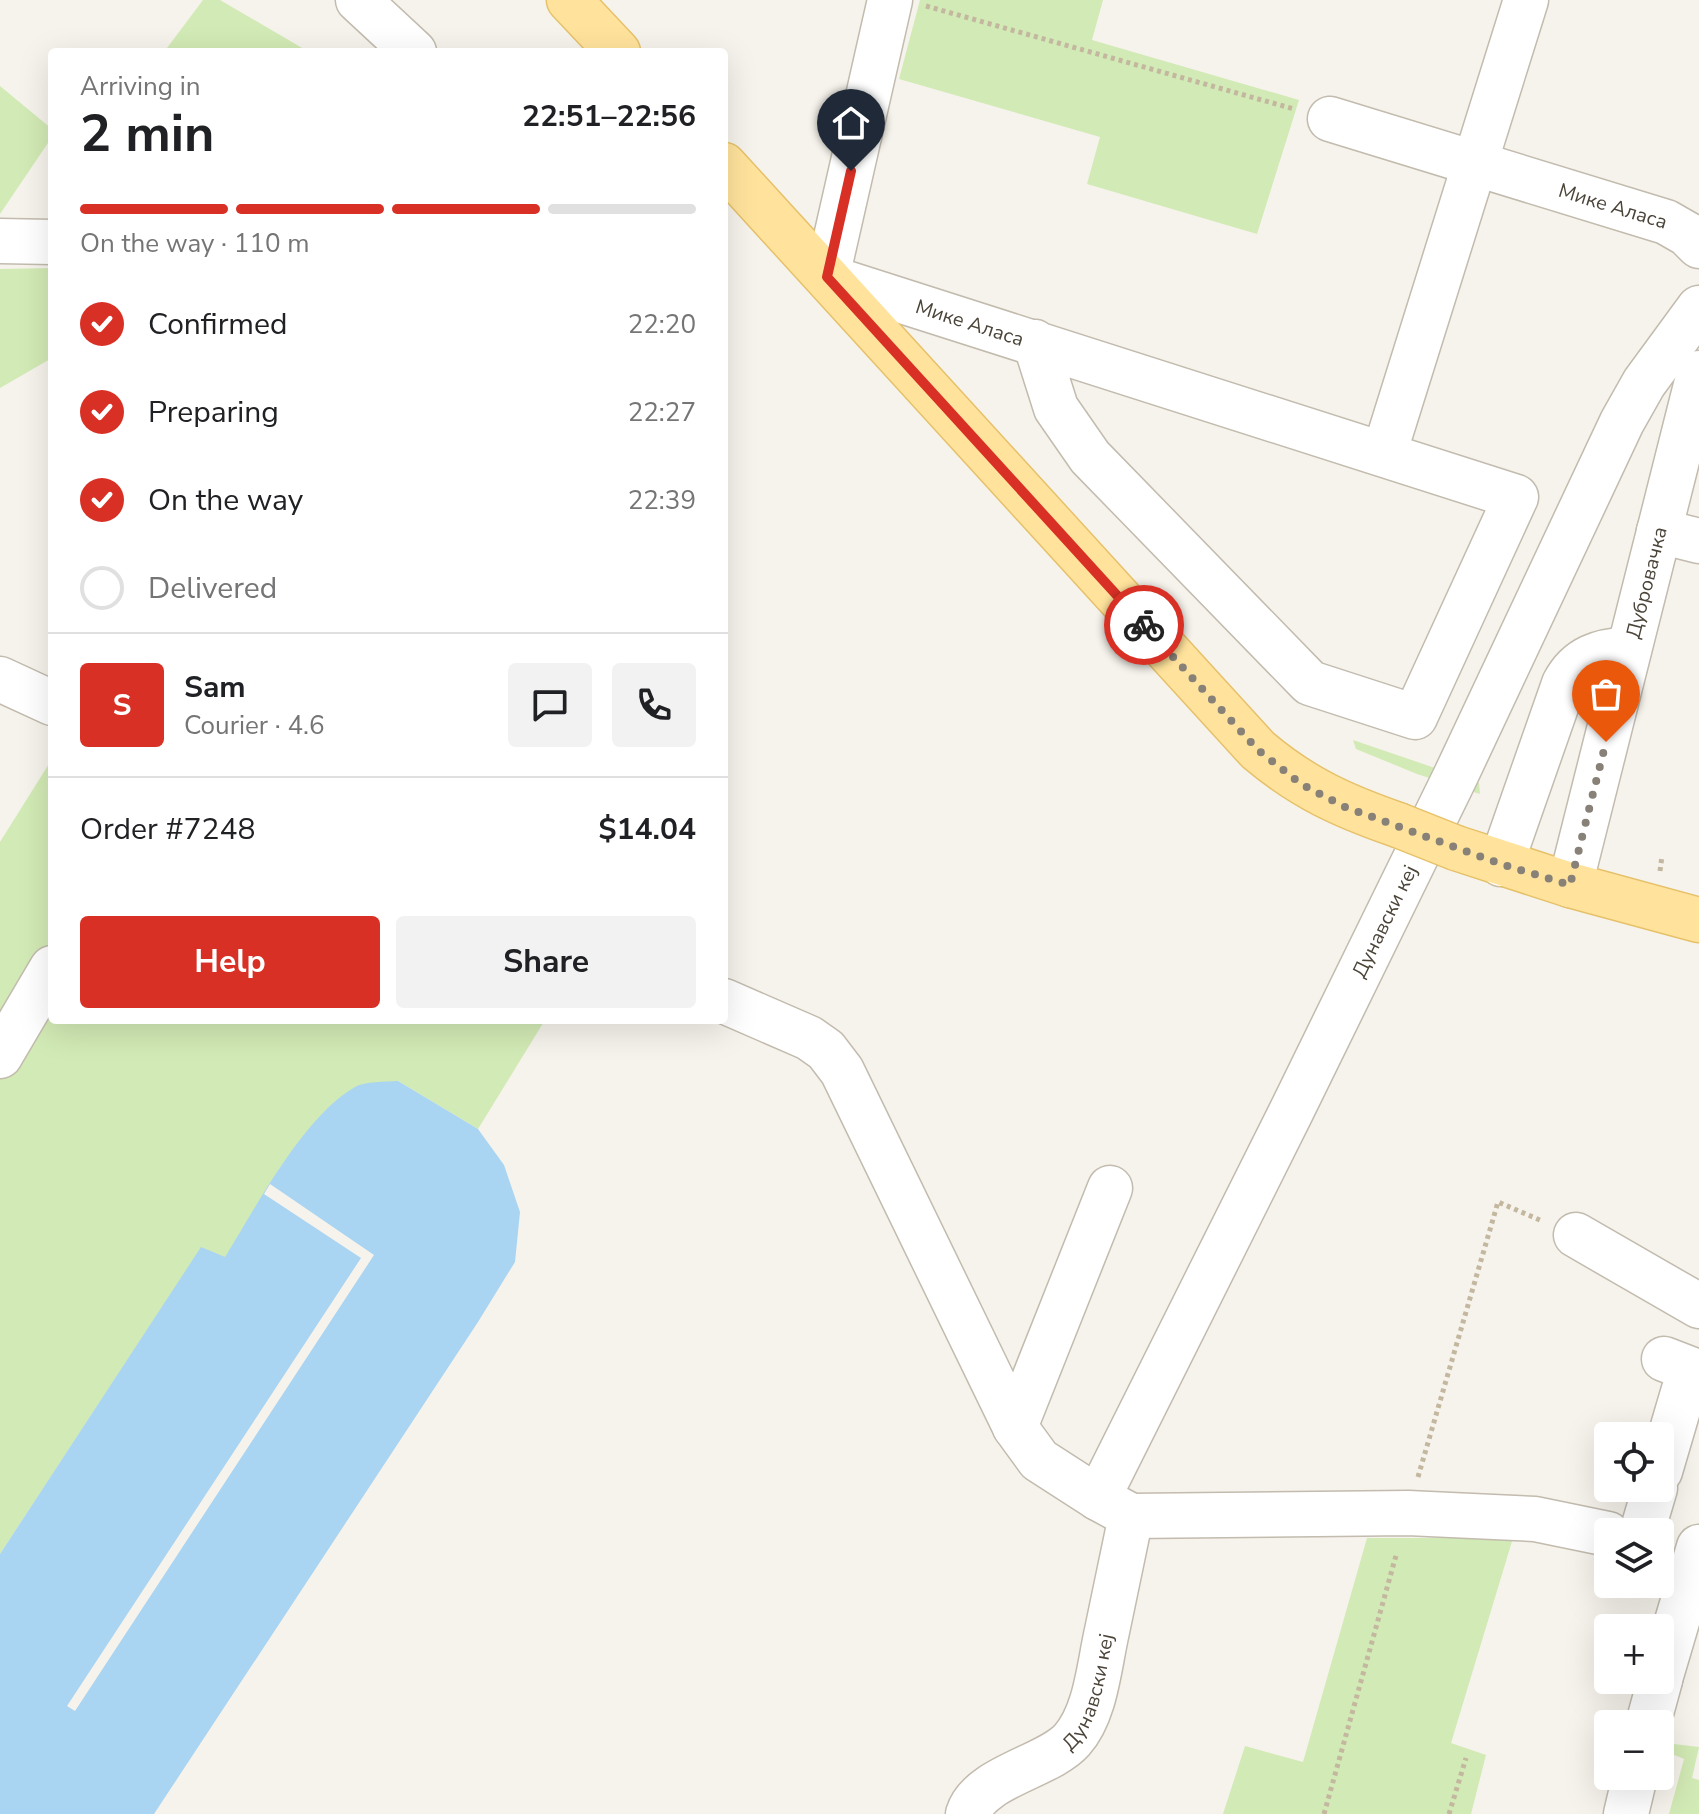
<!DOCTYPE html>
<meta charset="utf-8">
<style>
body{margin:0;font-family:"Nunito Sans",sans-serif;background:#f2f2f2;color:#202124;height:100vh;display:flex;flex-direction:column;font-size:30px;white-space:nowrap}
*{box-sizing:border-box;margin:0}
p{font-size:26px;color:#757577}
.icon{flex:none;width:44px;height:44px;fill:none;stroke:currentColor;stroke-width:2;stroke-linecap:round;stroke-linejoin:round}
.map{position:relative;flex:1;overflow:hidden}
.sheet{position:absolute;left:48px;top:48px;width:680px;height:976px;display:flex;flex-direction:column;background:#fff;border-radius:8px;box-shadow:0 8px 32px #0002}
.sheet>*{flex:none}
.fabs{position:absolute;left:1594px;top:1422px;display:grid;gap:16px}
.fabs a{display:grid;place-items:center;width:80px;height:80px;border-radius:8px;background:#fff;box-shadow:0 8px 32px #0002;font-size:40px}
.pin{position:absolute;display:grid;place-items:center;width:68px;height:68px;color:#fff;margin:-82px -34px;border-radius:50% 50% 50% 0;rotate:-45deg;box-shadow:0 0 8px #0007}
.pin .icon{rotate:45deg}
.courier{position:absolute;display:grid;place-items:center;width:80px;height:80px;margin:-40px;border:6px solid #d93025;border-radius:50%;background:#fff;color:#222;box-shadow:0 2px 10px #0007}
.summary em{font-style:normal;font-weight:700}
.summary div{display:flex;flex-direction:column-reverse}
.summary{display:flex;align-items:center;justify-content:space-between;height:136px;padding:0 32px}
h1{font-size:52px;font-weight:700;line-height:60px}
.bar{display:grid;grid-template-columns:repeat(4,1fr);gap:12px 8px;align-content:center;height:96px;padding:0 32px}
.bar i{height:10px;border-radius:6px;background:#e0e0e0}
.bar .selected{background:#d93025}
.bar p{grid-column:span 4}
.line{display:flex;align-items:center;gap:20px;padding:0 32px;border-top:2px solid #e0e0e0}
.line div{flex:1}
.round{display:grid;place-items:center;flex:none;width:84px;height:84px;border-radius:8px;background:#f2f2f2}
ol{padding:0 32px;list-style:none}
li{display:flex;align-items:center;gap:24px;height:88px}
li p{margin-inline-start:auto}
li .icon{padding:8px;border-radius:50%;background:#d93025;color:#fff;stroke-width:4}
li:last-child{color:#757577}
li i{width:44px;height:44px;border:4px solid #e0e0e0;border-radius:50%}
.button{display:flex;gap:16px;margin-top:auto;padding:16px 32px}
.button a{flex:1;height:92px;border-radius:8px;background:#d93025;color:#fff;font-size:32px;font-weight:700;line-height:92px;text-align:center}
.button a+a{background:#f2f2f2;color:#202124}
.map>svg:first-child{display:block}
.green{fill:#d2eab5}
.water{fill:#a9d4f2}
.pier{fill:#f6f3ec}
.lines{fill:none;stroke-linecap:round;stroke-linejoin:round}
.minor-casing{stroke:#c2bbae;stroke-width:47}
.major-casing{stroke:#e6c16a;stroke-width:47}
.path{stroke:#c4b79f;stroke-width:5;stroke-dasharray:4 4;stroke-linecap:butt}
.minor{stroke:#fff;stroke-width:44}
.major{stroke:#ffe39c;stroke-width:44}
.major-bridge-casing{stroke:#e6c16a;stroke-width:47;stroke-linecap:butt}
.major-bridge{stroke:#ffe39c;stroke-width:44}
.done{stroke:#878178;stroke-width:8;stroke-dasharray:0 14.4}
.route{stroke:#d93025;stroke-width:10}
.labels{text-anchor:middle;stroke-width:8;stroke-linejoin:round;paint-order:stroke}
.street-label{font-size:20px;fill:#4b4439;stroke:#fff}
</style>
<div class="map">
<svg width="1699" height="1814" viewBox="0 0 1699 1814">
<rect width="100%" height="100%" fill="#f6f3ec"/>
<path class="green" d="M203,0h17l89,52h-145z
M920,0h183l-11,40 207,60 -42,134 -170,-50 13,-47 -201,-58z
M0,86l52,43v8l-52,77z
M52,268v90l-52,30v-119z
M1353,740l126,43 1,11 -63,-20 -61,-25z
M52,759v261h493l-67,109 -80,-48 -117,85 -56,92 -24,-10 -201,306v-712z
M1367,1538h146l-62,205 35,12 -15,59h-248l22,-68 58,16z
M1674,1744l25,3 -7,31 7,2v34h-30l15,-55 -24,-10z"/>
<path class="water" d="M398,1081l80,48 26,36 16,47 -5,50 -37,60 -324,492h-154v-260l201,-307 24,10c31,-50 78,-140 130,-170 11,-6 30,-5 43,-6z"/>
<path class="pier" d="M270,1184l104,71 -299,456 -8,-5 294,-448 -97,-64z"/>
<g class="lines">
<g class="minor-casing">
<g id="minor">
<path d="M358,0l56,52"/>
<path id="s1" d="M890,0l-63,277 689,220 -101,220 -105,-34 -220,-226 -34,-49 -21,-66"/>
<path id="s2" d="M1330,119l336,103 21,12 12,12"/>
<path d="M0,241l52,1"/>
<path d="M1384,454l142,-454"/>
<path d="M1659,531l40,10"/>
<path d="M0,679l52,24"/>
<path d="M1501,864l63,-180c14,-27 36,-33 65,-35"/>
<path id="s3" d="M1570,885l129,-512"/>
<path d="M724,1001l85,37 17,12 16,21 173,356 24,33 59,38 33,18 277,-3 127,6 73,15"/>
<path d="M0,1056l52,-88"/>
<path d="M1576,1235l123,71"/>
<path d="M1015,1427l95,-239"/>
<path d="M1660,1471l30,-102 -26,-10"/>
<path id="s4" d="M1098,1498l193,-386 165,-337 166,-353 22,-39 55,-75"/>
<path d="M1642,1532l13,-44"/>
<path d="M1660,1679l39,-132"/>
<path d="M1648,1724l12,-44"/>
<path id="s5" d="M968,1814c12,-38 80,-47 104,-74 24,-27 27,-74 35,-109 8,-39 16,-77 24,-115"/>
<path d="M1626,1814l9,-38"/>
</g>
</g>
<g class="major-casing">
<path id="major" d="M569,0l49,52
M724,165l534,585c45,38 85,56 140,75
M1456,848l114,37 129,35"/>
</g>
<path class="path" d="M926,6l368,103
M1660,871l2,-15
M1418,1477l80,-275 44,19
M1324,1814l73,-262
M1449,1814l17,-56"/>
<use href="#minor" class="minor"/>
<use href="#major" class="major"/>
<g class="major-bridge-casing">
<path id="major-bridge" d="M1398,825l58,23"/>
</g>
<use href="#major-bridge" class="major-bridge"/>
</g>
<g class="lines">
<path class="done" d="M1144,625l114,125 43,34 44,23 156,57 69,21 36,-143"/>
<path class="route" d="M851,171l-24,106 317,348"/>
</g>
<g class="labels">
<g class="street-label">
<text dy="7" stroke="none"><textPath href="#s2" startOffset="296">Мике Аласа</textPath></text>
<text dy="7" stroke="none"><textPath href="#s1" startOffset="434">Мике Аласа</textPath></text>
<text dy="7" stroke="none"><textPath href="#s3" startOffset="312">Дубровачка</textPath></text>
<text dy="7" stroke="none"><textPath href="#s4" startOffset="644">Дунавски кеј</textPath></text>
<text dy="7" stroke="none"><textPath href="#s5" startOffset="182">Дунавски кеј</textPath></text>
</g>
</g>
</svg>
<div class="fabs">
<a><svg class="icon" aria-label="locate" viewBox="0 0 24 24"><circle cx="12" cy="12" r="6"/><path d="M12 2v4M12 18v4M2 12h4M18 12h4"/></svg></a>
<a><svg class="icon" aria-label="layers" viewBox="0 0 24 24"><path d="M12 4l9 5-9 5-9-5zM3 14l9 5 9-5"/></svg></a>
<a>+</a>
<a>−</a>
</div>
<div class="pin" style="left:1606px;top:742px;background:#ea580c"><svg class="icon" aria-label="bag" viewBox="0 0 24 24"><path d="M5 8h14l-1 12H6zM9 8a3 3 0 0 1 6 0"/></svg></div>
<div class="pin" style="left:851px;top:171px;background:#1f2937"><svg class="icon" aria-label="home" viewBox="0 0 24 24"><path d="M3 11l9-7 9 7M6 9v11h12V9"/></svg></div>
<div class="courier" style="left:1144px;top:625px"><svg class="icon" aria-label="bike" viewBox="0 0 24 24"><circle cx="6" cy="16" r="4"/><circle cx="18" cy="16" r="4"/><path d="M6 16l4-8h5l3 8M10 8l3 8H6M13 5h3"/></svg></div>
<section class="sheet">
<div class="summary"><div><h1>2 min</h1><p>Arriving in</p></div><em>22:51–22:56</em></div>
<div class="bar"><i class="selected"></i><i class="selected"></i><i class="selected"></i><i></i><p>On the way · 110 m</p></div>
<ol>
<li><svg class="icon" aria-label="check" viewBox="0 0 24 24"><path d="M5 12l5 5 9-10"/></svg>Confirmed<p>22:20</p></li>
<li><svg class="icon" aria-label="check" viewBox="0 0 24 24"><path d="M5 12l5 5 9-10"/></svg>Preparing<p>22:27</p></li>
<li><svg class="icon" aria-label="check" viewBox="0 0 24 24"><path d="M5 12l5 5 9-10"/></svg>On the way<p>22:39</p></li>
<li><i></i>Delivered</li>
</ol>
<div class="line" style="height:144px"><b class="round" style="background:#d93025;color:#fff">S</b><div><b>Sam</b><p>Courier · 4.6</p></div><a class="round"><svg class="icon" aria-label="chat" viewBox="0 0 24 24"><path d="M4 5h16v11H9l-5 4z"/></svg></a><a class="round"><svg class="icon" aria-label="phone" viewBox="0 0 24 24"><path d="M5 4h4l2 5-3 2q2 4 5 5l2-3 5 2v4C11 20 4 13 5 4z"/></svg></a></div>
<div class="line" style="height:104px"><div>Order #7248</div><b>$14.04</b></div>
<div class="button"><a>Help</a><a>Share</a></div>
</section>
</div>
